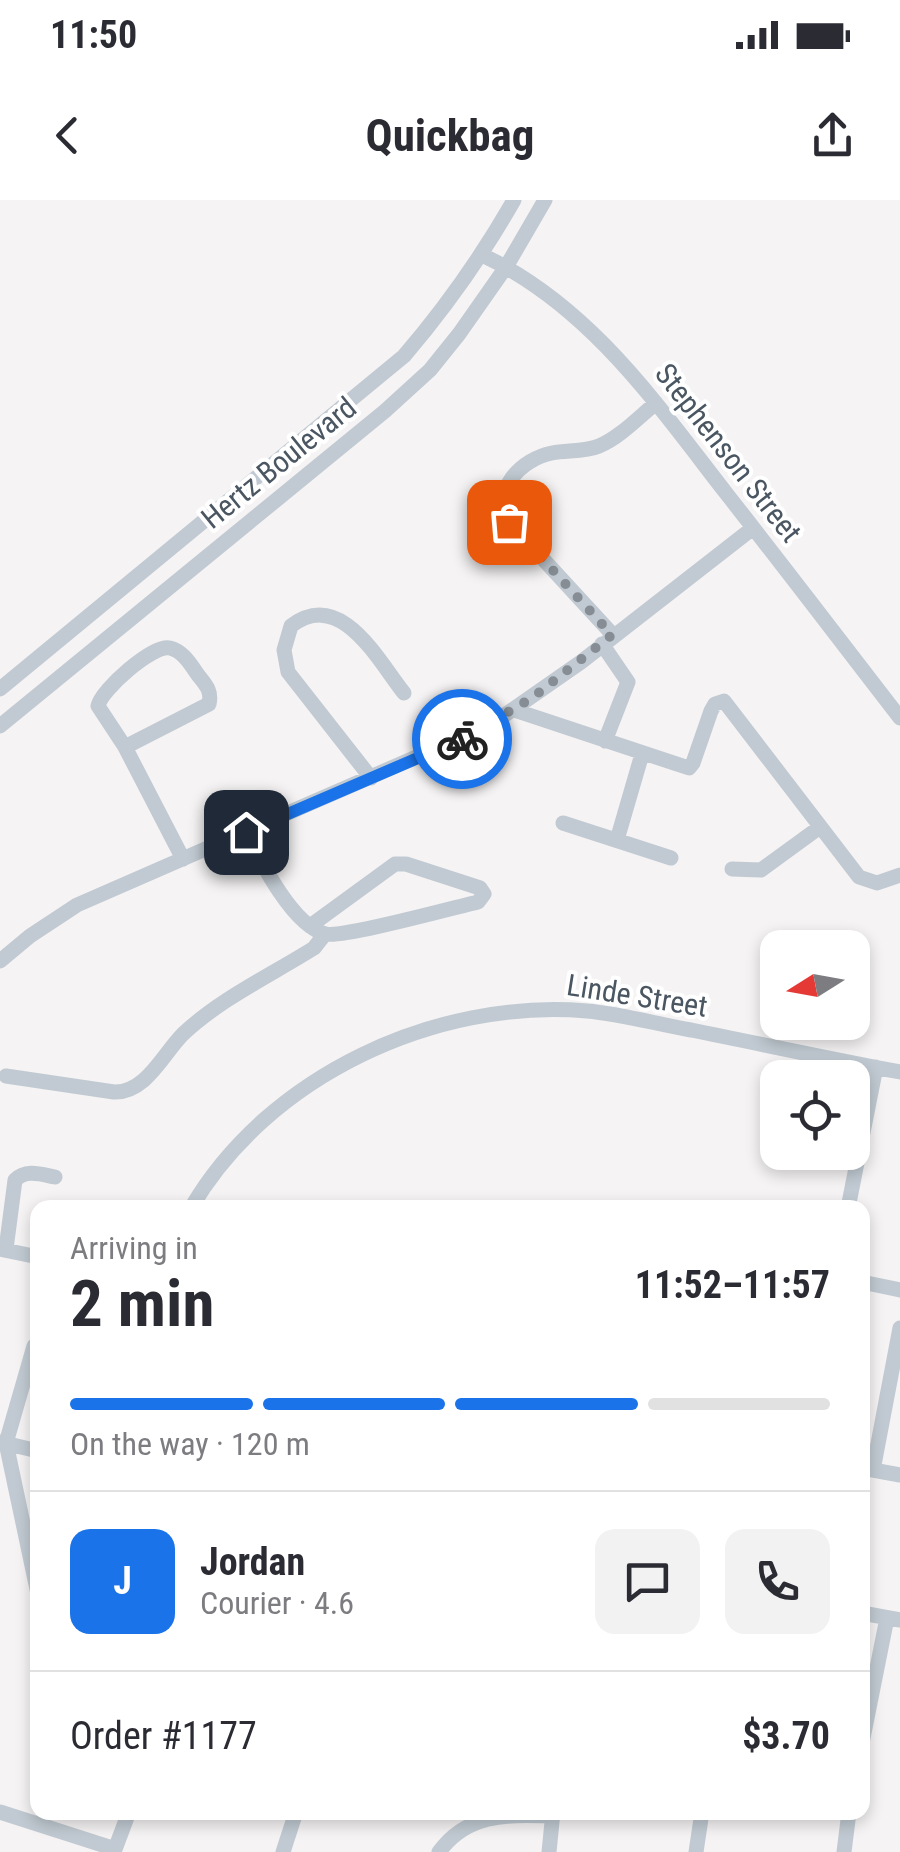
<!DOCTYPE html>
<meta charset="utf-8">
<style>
body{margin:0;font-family:"Roboto Condensed",sans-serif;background:#f2f2f3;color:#2b2b33;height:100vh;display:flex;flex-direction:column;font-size:38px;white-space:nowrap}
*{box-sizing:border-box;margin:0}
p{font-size:32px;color:#7c7c81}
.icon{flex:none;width:55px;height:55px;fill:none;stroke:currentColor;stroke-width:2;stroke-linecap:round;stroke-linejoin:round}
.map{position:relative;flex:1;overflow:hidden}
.panel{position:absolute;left:30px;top:1000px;width:840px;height:620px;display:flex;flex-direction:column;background:#fff;border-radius:20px;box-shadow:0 5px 15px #0003}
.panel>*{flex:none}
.needle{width:65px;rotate:259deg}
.buttons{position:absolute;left:760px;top:730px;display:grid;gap:20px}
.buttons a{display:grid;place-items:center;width:110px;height:110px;border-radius:20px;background:#fff;box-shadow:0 5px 15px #0003;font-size:50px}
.pin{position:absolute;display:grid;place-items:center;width:85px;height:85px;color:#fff;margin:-42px;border-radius:20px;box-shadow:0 5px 15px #0006}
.courier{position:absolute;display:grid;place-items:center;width:100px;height:100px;margin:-50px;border:8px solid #1a73e8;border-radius:50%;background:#fff;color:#222;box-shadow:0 2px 12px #0007}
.head em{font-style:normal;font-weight:700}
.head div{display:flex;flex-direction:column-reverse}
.head{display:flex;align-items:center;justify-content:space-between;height:170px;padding:0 40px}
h1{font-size:65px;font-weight:700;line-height:75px}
.bar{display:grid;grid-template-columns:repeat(4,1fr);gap:15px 10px;align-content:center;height:120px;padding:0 40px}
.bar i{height:12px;border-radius:8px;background:#e1e1e2}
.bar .active{background:#1a73e8}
.bar p{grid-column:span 4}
.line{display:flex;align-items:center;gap:25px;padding:0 40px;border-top:2px solid #e1e1e2}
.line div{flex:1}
.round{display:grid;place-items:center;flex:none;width:105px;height:105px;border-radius:20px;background:#f2f2f3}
.status{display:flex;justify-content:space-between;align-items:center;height:70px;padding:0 50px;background:#fff;direction:ltr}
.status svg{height:28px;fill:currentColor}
header{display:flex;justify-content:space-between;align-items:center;height:130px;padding:0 40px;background:#fff;font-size:45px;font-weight:700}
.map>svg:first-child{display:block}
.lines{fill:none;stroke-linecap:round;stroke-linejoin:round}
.minor{stroke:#c1cad2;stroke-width:15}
.done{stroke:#868d94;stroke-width:10;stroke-dasharray:0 18}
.route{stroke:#1a73e8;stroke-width:12}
.labels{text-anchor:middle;stroke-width:8;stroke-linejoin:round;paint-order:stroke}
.street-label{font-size:30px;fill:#4a5661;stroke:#fff}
</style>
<div class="status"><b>11:50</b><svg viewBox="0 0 49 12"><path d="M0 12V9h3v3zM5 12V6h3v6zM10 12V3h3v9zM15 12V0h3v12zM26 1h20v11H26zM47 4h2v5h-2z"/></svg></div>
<header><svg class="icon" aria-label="back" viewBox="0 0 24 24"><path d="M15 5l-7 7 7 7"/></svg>Quickbag<svg class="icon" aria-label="share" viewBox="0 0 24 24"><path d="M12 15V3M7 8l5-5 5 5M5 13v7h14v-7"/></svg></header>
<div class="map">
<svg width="900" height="1652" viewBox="0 0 900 1652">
<rect width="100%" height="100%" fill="#f5f3f3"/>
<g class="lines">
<path class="minor" d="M482,55c107,50 174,148 244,238 59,75 116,150 174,225
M613,435l-104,-113c-18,-32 12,-63 43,-69 15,-3 32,-1 47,-7 20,-8 40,-29 57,-43
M602,444l26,38 -23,59
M0,489l404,-333c42,-49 78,-100 110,-156
M514,510l175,58 4,-5 18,-52 4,-7 9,-3 135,176 18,6 23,-8
M0,526l385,-315 45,-41 29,-36 47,-67 39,-67
M125,547l84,-43c3,-13 -3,-19 -11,-29 -7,-10 -15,-24 -28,-27 -17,-4 -69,42 -72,58l27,41 58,112
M371,578l-83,-106 -4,-22 7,-24c50,-38 86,33 113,67
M563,623l108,35
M246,632c14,28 47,95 80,102 17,4 126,-26 152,-32l6,-8 -4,-6 -74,-24h-11l-85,62
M617,640l25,-86
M732,669l29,1 59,-43
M0,761l30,-25 47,-31 415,-181 89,-62 172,-134
M6,876l108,16c32,1 49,-38 69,-58 37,-35 88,-59 131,-86l11,-14
M191,1008c77,-132 245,-210 396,-197 35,3 69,13 104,19 70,14 139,29 209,42
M848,1008l28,-141
M0,1049l38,8
M6,1049l9,-69c11,-11 25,-6 40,-3
M862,1082l38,8
M34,1146l-28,97 32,151
M0,1242l38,9
M862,1268l38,7
M873,1270l27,-142
M862,1413l38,7
M862,1543l25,-125
M0,1612l115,37
M114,1652l15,-40
M283,1652l13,-40
M439,1652c29,-40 70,-37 114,-36
M549,1652l4,-40
M696,1652l6,-40
M844,1652l5,-40"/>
</g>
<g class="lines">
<path class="done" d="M462,539l70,-41 80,-63 -103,-113"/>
<path class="route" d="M246,632l216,-93"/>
</g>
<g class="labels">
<g class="street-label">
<text transform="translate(728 253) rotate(52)" y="10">Stephenson Street</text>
<text transform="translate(279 263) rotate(-39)" y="10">Hertz Boulevard</text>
<text transform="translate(637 796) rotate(9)" y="10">Linde Street</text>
</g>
</g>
</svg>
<div class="buttons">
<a><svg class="needle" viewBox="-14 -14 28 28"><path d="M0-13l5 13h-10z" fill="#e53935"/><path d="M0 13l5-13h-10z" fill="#7c7c81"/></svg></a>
<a><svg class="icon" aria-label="locate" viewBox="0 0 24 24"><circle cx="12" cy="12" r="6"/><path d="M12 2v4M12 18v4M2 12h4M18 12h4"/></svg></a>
</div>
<div class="pin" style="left:509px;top:322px;background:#ea580c"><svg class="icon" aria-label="bag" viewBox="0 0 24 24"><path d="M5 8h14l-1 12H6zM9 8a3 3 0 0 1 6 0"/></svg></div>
<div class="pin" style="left:246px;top:632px;background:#1f2937"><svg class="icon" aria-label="home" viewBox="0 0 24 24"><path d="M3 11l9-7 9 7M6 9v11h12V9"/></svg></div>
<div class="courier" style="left:462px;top:539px"><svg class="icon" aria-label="bike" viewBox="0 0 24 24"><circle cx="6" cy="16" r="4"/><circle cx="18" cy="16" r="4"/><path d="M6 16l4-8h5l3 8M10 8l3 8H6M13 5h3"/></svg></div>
<section class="panel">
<div class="head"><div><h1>2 min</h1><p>Arriving in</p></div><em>11:52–11:57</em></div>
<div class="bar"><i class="active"></i><i class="active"></i><i class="active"></i><i></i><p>On the way · 120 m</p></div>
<div class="line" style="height:180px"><b class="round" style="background:#1a73e8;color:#fff">J</b><div><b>Jordan</b><p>Courier · 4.6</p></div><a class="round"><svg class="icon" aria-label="chat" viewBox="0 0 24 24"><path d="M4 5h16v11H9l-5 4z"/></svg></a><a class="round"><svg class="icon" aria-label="phone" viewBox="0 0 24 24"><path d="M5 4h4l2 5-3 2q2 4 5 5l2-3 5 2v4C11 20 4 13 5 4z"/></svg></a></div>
<div class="line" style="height:130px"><div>Order #1177</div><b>$3.70</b></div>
</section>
</div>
